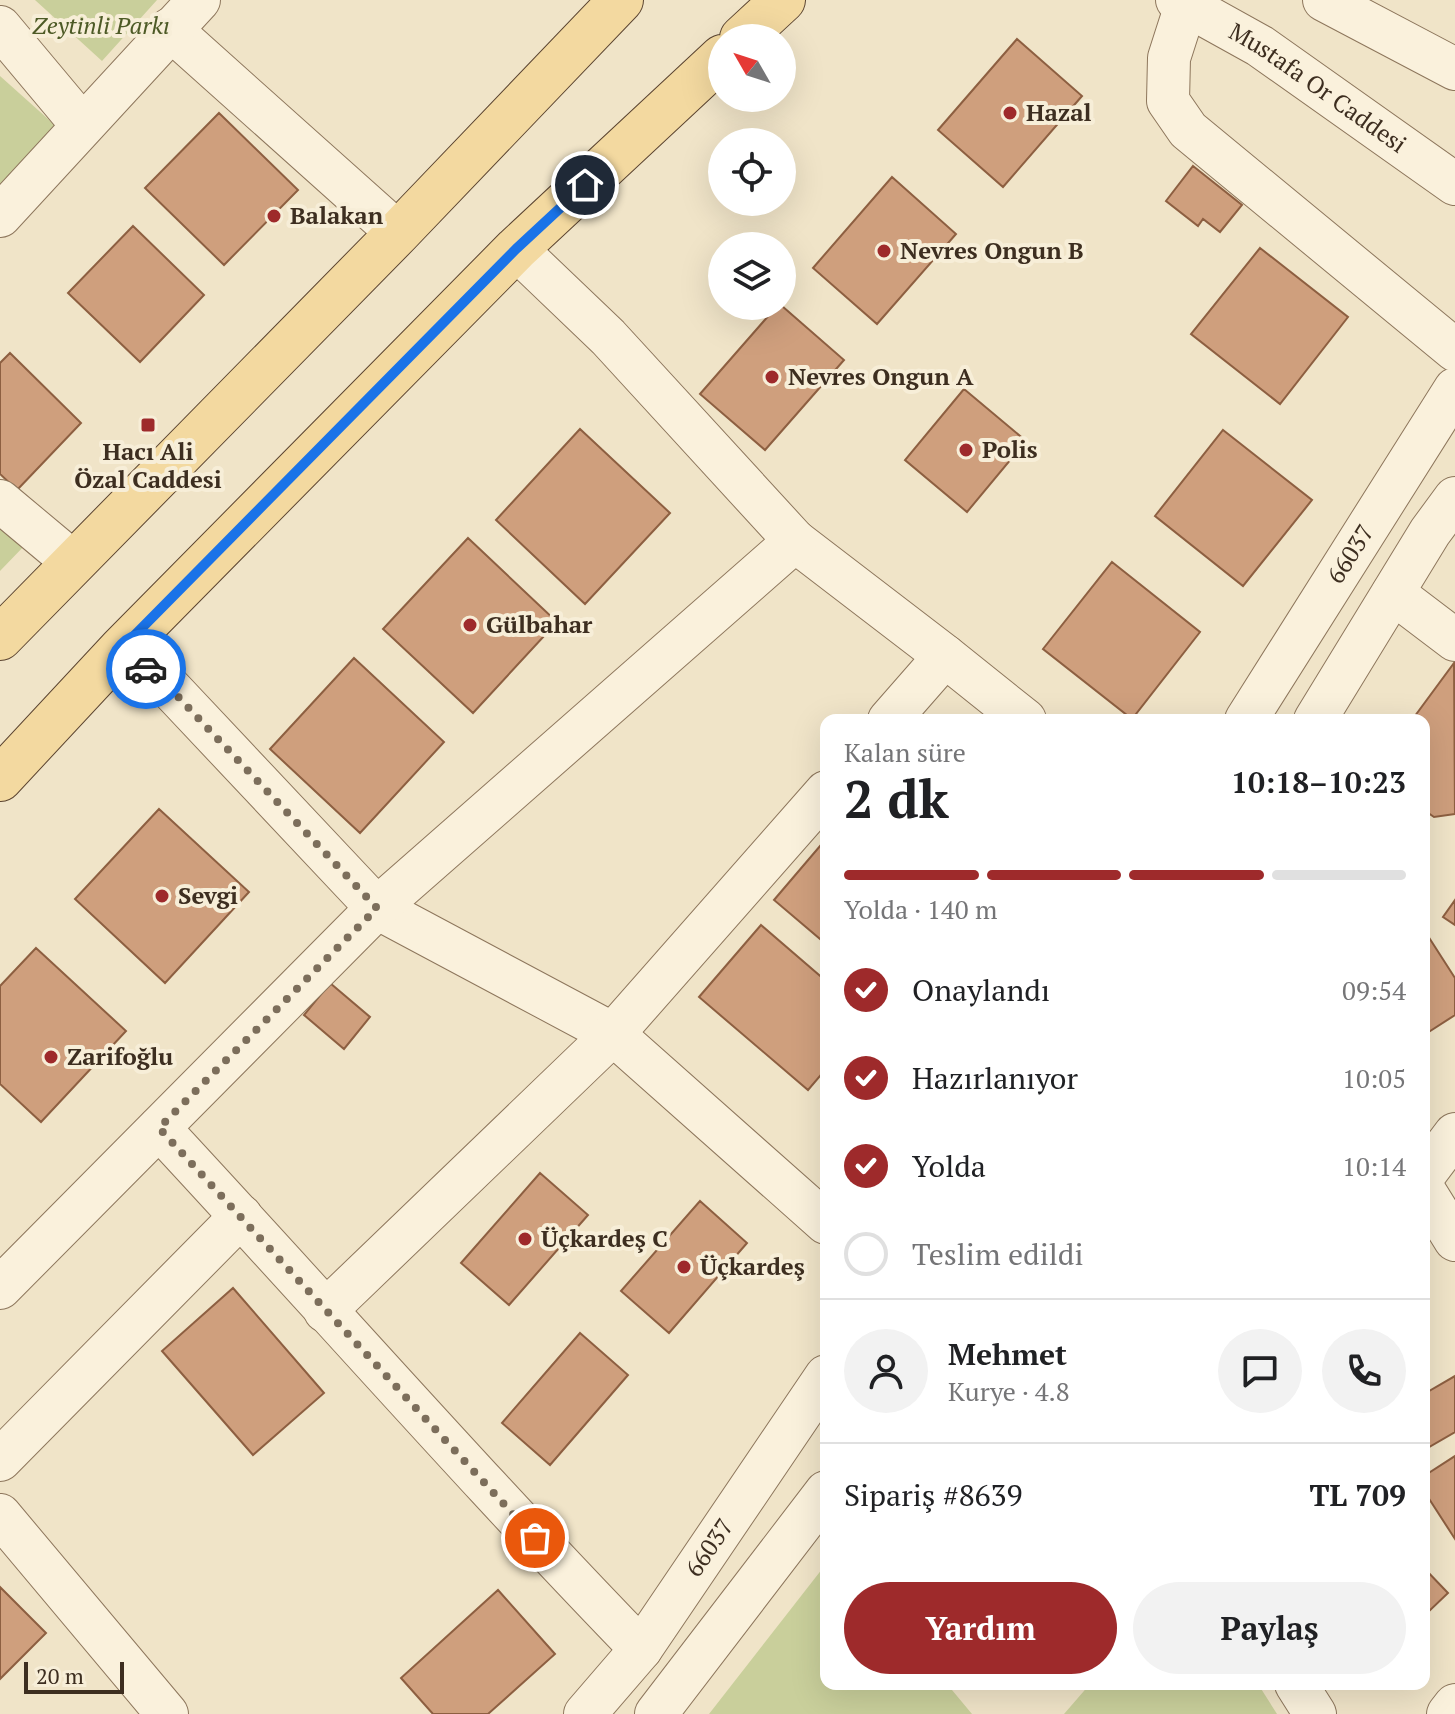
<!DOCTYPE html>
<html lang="tr">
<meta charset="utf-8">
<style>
body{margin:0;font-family:"PT Serif",serif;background:#f2f2f2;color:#202124;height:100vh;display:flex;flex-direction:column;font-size:30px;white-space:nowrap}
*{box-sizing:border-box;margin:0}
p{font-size:26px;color:#757577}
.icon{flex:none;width:44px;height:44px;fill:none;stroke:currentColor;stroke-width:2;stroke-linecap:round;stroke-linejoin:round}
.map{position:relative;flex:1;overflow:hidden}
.side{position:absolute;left:820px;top:714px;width:610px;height:976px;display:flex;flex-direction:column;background:#fff;border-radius:16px;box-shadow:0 8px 32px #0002}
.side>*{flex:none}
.needle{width:52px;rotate:309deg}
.fabs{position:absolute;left:708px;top:24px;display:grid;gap:16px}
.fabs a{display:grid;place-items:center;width:88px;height:88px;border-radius:50%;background:#fff;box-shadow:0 8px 32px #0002;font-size:40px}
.scale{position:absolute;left:24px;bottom:20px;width:100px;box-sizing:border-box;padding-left:8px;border:4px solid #3d2e20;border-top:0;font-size:22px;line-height:28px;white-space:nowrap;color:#3d2e20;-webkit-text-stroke:6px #f7eed8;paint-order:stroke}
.pin{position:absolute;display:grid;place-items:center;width:68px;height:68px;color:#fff;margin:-34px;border:4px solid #fff;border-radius:50%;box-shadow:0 2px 8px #0007}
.courier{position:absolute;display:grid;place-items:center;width:80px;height:80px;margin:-40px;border:6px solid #1a73e8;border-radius:50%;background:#fff;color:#222;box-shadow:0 2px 10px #0007}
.summary em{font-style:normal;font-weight:700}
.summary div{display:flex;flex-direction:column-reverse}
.summary{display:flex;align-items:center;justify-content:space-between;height:136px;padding:0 24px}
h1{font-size:52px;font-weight:700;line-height:60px}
.bar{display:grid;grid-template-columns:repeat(4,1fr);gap:12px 8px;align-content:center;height:96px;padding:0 24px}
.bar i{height:10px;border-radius:6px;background:#e0e0e0}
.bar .active{background:#9e2a2b}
.bar p{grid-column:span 4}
.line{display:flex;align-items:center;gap:20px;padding:0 24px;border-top:2px solid #e0e0e0}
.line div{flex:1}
.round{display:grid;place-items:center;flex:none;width:84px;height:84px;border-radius:42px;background:#f2f2f2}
ol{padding:0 24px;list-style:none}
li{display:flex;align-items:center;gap:24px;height:88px}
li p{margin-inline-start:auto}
li .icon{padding:8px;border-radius:50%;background:#9e2a2b;color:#fff;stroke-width:4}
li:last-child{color:#757577}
li i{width:44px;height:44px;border:4px solid #e0e0e0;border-radius:50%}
.action{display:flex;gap:16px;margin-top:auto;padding:16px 24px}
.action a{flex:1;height:92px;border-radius:48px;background:#9e2a2b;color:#fff;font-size:32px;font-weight:700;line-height:92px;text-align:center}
.action a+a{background:#f2f2f2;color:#202124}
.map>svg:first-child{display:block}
.green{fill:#c9cf9b}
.building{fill:#cf9f7d;stroke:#8d5f41;stroke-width:2}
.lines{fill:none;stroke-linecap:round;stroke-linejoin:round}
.minor-casing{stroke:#8d765c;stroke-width:44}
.major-casing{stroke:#5b4430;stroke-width:46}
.minor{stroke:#faf1dc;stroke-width:42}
.major{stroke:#f3d9a0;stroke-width:44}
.done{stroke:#7c6e5b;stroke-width:8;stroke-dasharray:0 14.4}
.route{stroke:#1a73e8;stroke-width:10}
.poi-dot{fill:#9e2a2b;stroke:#f7eed8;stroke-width:3}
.labels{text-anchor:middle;stroke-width:8;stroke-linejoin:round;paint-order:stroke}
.park-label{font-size:24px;font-style:italic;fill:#4d5a26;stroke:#f7eed8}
.street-label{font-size:24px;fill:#3d2e20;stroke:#f7eed8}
.poi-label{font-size:24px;font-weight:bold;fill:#3d2e20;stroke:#f7eed8;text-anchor:start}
</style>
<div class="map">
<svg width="1455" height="1714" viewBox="0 0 1455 1714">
<rect width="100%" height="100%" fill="#f0e4c8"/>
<path class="green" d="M35,0h122l-55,61z
M0,76l57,51 -57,64z
M0,518l27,25 -27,28z
M826,1564v120h121l25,30h-263z
M1090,1684h168l19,30h-213z"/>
<path class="building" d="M1017,39l65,57 -79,91 -65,-57z
M219,113l79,77 -74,75 -79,-77z
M1193,166l49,39 -22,27 -17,-13 -5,7 -32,-25z
M892,177l64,57 -79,90 -64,-56z
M133,226l71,69 -64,67 -72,-69z
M1260,248l88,69 -68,87 -89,-70z
M777,306h5l62,54 -79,90 -65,-56z
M10,353l71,70 -64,67 -17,-16v-111z
M964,389l62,52 -59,71 -62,-52z
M580,429l90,84 -85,91 -89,-84z
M1223,430l89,70 -69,86 -88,-70z
M468,538l89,84 -84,91 -90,-84z
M1112,562l88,70 -68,87 -89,-70z
M354,658l90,84 -84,91 -90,-84z
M1454,663l1,151 -21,3 -10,-7v-90h-12z
M159,809l90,83 -84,91 -90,-84z
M826,839v105l-52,-44z
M1455,900v25l-12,-8z
M761,925l65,56v88l-18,21 -109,-93z
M1428,936l27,42v37l-31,20v-97z
M36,948l90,83 -85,91 -41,-38v-98z
M330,983l40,34 -26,32 -40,-34z
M540,1173l48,42 -79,90 -48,-42z
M700,1201l47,42 -78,90 -48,-42z
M233,1288l91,105 -71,62 -91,-104z
M580,1333l48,42 -78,90 -48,-42z
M1455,1376v56l-31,18v-56z
M1455,1456v83l-31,-48v-15z
M1424,1568l24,25 -24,23z
M0,1587l46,46 -46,46z
M498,1590l57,64 -67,60h-55l-32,-36z"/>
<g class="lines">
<g class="minor-casing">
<g id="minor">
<path id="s1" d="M1177,0l83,46 195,138"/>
<path d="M1324,0l131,69"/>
<path d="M1186,5l-17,53 -1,43 20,29 267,220"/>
<path d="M0,27l82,98"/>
<path d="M170,29l228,204"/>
<path d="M0,216l199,-216"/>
<path d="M0,501l73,61"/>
<path d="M795,541l150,115 80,64"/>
<path d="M1393,593l62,47"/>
<path d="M121,649l48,38 208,221 236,126 213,189"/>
<path d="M889,720l56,-64"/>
<path id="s2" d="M1246,720l209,-331"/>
<path d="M1315,720l115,-188 25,-34"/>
<path d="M159,1128c161,173 317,351 482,521"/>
<path d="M1424,1175l31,-41"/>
<path d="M1424,1190l31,50"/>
<path d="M0,1288l377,-380 418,-367 -187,-204 -92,-88"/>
<path d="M325,1311l288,-277 213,-242"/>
<path d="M0,1460l241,-244"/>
<path d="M0,1515l167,199"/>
<path d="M1296,1684l19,30"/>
<path id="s3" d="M585,1714l56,-65 185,-273"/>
<path d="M656,1714l170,-222"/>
<path d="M1448,1714l7,-9"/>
</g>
</g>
<g class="major-casing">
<path id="major" d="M742,38l41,-38
M0,638l398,-405 223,-233
M0,779l121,-130 395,-400 206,-192"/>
</g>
<use href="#minor" class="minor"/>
<use href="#major" class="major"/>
</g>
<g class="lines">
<path class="done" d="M146,669l23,18 208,221 -218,220 376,410"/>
<path class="route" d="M146,669l-25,-20 395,-400 69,-64"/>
</g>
<g class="poi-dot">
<circle cx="1010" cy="113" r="8"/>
<circle cx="274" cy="216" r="8"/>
<circle cx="884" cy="251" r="8"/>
<circle cx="772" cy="377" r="8"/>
<rect x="140" y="417" width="16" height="16" rx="4"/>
<circle cx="966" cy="450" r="8"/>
<circle cx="470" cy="625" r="8"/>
<circle cx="162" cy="896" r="8"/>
<circle cx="51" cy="1057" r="8"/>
<circle cx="525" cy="1239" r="8"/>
<circle cx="684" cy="1267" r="8"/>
</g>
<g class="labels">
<g class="park-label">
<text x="101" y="34">Zeytinli Parkı</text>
</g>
<g class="street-label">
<text dy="8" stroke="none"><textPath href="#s1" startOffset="166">Mustafa Or Caddesi</textPath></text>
<text dy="8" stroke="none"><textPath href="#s2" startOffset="196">66037</textPath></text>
<text dy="8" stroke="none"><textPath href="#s3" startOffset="208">66037</textPath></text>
</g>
<g class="poi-label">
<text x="1026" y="121">Hazal</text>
<text x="290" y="224">Balakan</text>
<text x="900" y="259">Nevres Ongun B</text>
<text x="788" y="385">Nevres Ongun A</text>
<text x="982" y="458">Polis</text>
<text x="148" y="460" text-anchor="middle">Hacı Ali<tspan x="148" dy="28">Özal Caddesi</tspan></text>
<text x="486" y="633">Gülbahar</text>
<text x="178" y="904">Sevgi</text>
<text x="67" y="1065">Zarifoğlu</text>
<text x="541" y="1247">Üçkardeş C</text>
<text x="700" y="1275">Üçkardeş</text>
</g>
</g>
</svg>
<div class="fabs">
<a><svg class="needle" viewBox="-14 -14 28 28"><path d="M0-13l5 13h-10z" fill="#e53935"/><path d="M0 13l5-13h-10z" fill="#757577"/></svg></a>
<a><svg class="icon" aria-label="locate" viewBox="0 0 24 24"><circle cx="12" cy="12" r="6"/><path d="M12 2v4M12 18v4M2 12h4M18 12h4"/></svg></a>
<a><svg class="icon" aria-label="layers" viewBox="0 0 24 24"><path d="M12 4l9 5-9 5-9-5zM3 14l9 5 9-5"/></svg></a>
</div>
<div class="scale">20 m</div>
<div class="pin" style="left:535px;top:1538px;background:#ea580c"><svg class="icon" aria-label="bag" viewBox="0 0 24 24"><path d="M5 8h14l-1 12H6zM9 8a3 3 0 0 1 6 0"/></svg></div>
<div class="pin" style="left:585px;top:185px;background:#1f2937"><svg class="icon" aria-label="home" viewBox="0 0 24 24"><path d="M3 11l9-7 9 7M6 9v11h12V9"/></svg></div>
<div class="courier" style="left:146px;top:669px"><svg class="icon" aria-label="car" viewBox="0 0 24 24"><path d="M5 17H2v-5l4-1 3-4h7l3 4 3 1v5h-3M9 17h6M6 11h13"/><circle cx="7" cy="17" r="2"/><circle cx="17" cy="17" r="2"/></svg></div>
<section class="side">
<div class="summary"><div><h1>2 dk</h1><p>Kalan süre</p></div><em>10:18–10:23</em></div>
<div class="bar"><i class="active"></i><i class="active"></i><i class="active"></i><i></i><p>Yolda · 140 m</p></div>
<ol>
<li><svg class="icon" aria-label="check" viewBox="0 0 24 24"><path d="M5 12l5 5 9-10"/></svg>Onaylandı<p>09:54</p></li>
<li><svg class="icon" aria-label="check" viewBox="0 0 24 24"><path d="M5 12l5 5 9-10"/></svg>Hazırlanıyor<p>10:05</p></li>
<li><svg class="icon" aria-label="check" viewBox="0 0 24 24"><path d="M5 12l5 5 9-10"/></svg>Yolda<p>10:14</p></li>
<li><i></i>Teslim edildi</li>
</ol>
<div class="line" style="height:144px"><a class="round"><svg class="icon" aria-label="person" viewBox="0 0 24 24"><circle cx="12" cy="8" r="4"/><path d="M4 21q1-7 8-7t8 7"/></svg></a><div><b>Mehmet</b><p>Kurye · 4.8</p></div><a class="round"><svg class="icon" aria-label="chat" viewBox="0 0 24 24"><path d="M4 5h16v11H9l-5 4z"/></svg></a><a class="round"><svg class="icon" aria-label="phone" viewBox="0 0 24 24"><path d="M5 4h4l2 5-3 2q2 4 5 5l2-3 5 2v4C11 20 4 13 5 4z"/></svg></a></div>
<div class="line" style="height:104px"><div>Sipariş #8639</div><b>TL 709</b></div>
<div class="action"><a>Yardım</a><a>Paylaş</a></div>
</section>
</div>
